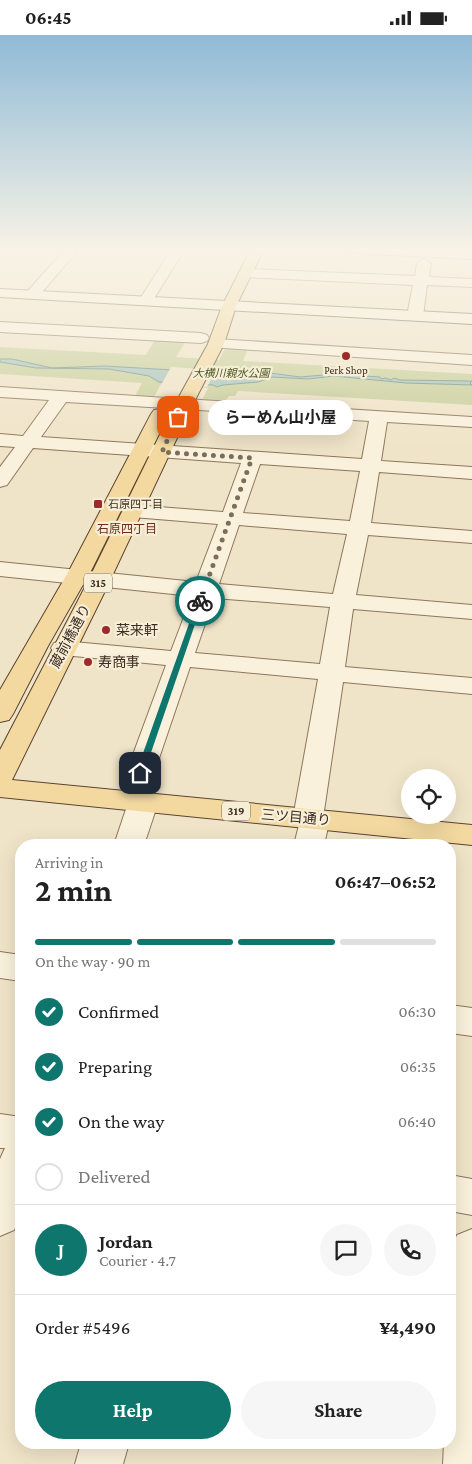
<!DOCTYPE html>
<meta charset="utf-8">
<style>
body{margin:0;font-family:"Crimson Pro","Noto Sans JP",serif;background:#f6f6f6;color:#222;height:100vh;display:flex;flex-direction:column;font-size:19px;white-space:nowrap}
*{box-sizing:border-box;margin:0}
p{font-size:16px;color:#767676}
.icon{flex:none;width:28px;height:28px;fill:none;stroke:currentColor;stroke-width:2;stroke-linecap:round;stroke-linejoin:round}
.map{position:relative;flex:1;overflow:hidden}
.sheet{position:absolute;left:15px;top:804px;width:441px;height:610px;display:flex;flex-direction:column;background:#fff;border-radius:20px;box-shadow:0 5px 20px #0002}
.sheet>*{flex:none}
.fabs{position:absolute;left:401px;top:734px;display:grid;gap:10px}
.fabs a{display:grid;place-items:center;width:55px;height:55px;border-radius:50%;background:#fff;box-shadow:0 5px 20px #0002;font-size:25px}
.pin{position:absolute;display:grid;place-items:center;width:42px;height:42px;color:#fff;margin:-21px;border-radius:10px;box-shadow:0 2px 8px #0006}
.courier{position:absolute;display:grid;place-items:center;width:50px;height:50px;margin:-25px;border:4px solid #0f766e;border-radius:50%;background:#fff;color:#222;box-shadow:0 1px 6px #0007}
.bubble{position:absolute;height:35px;border-radius:18px;background:#fff;box-shadow:0 5px 20px #0002;font-size:16px;font-weight:700;line-height:35px;text-align:center}
.summary em{font-style:normal;font-weight:700}
.summary div{display:flex;flex-direction:column-reverse}
.summary{display:flex;align-items:center;justify-content:space-between;height:85px;padding:0 20px}
h1{font-size:32px;font-weight:700;line-height:38px}
.bar{display:grid;grid-template-columns:repeat(4,1fr);gap:8px 5px;align-content:center;height:60px;padding:0 20px}
.bar i{height:6px;border-radius:4px;background:#e0e0e0}
.bar .selected{background:#0f766e}
.bar p{grid-column:span 4}
.line{display:flex;align-items:center;gap:12px;padding:0 20px;border-top:1px solid #e0e0e0}
.line div{flex:1}
.round{display:grid;place-items:center;flex:none;width:52px;height:52px;border-radius:26px;background:#f6f6f6}
ol{padding:0 20px;list-style:none}
li{display:flex;align-items:center;gap:15px;height:55px}
li p{margin-inline-start:auto}
li .icon{padding:5px;border-radius:50%;background:#0f766e;color:#fff;stroke-width:4}
li:last-child{color:#767676}
li i{width:28px;height:28px;border:2px solid #e0e0e0;border-radius:50%}
.action{display:flex;gap:10px;margin-top:auto;padding:10px 20px}
.action a{flex:1;height:58px;border-radius:30px;background:#0f766e;color:#fff;font-size:20px;font-weight:700;line-height:58px;text-align:center}
.action a+a{background:#f6f6f6;color:#222}
.status{display:flex;justify-content:space-between;align-items:center;height:35px;padding:0 25px;background:#fff;direction:ltr}
.status svg{height:14px;fill:currentColor}
.map>svg:first-child{display:block}
.green{fill:#c9cf9b}
.water{fill:#a9c4bc;stroke:#6f938a}
.pier{fill:#f0e4c8}
.lines{fill:none;stroke-linecap:round;stroke-linejoin:round}
.street-casing{stroke:#8d765c;stroke-width:2}
.secondary-casing{stroke:#6f573f;stroke-width:2}
.primary-casing{stroke:#5b4430;stroke-width:2}
.street{fill:#faf1dc;fill-rule:evenodd}
.secondary{fill:#faf1dc;fill-rule:evenodd}
.primary{fill:#f3d9a0;fill-rule:evenodd}
.route{fill:#0f766e}
.done{stroke:#7c6e5b;stroke-width:5;stroke-dasharray:0 9}
.poi-dot{fill:#9e2a2b;stroke:#f7eed8;stroke-width:2}
.labels{text-anchor:middle;stroke-width:4.5;stroke-linejoin:round;paint-order:stroke}
.far-poi-label{font-size:11px;fill:#3d2e20;stroke:#f7eed8}
.far-park-label{font-size:11px;font-style:italic;fill:#4d5a26;stroke:#f7eed8}
.far-neighbourhood-label{font-size:12px;fill:#6b2e1e;stroke:#f7eed8}
.shield{fill:#f7eed8;stroke:#756857;stroke-width:1}
.shield-label{font-size:12px;font-weight:bold;fill:#3d2e20}
.poi-label{font-size:14px;fill:#3d2e20;stroke:#f7eed8;text-anchor:start}
.street-label{font-size:14px;fill:#3d2e20;stroke:#f7eed8}
</style>
<div class="status"><b>06:45</b><svg viewBox="0 0 49 12"><path d="M0 12V9h3v3zM5 12V6h3v6zM10 12V3h3v9zM15 12V0h3v12zM26 1h20v11H26zM47 4h2v5h-2z"/></svg></div>
<div class="map">
<svg width="472" height="1429" viewBox="0 0 472 1429">
<rect width="100%" height="100%" fill="#f0e4c8"/>
<path class="green" d="M156,303l30,3 -10,16 43,3 7,-13 22,1 -5,13 229,13v31l-234,-14 -3,5h-6l-5,7 -23,-1 7,-14 -47,-4 -8,15 -19,-1 8,-15 -142,-9v-27l146,8z"/>
<path class="water" d="M0,324h12l40,9 53,-2 136,8 29,-1 30,4 35,-3 45,3 1,2 4,-1 6,2 3,-2 6,2 69,1h3l-2,2 2,2 -66,-2 -72,-7 -26,3 -36,-2 -14,5 -35,3 -6,2 -4,-2 -54,-3 -10,-6 -40,-7 -73,-1 -36,-6z"/>
<path class="pier" d="M171,332l45,3 -9,17 -46,-2z"/>
<g class="lines">
<g class="street-casing">
<path id="street" d="M65,214h14l-42,49h-10l-2,-3 2,-3z
M172,214h13l-35,56h-10l-2,-3z
M345,214l127,2v8l-121,-6z
M424,224l7,4 -2,14 43,2v8l-45,-2 -4,31 -3,3h-10l-3,-3 6,-31 -168,-8 -7,-4 7,-4 170,7 2,-13z
M0,287l201,11 6,2 2,3 -2,3 -6,2 -201,-11z
M216,304l256,16v10l-262,-18 -2,-3 2,-3z
M0,352l166,11 6,1 3,4 -3,4 -6,1 -100,-6 -25,35 321,22 7,-38 -185,-12 -6,-1 -3,-4 3,-4 6,-1 288,18v10l-85,-5 -6,39 91,6v12l-93,-7 -8,51 101,8v12l-104,-8 -12,60 116,10v14l-119,-10 -8,58 127,11v16l-129,-12 -19,129 6,7 -6,27h-30l5,-20 -6,-7 25,-139 -128,-12 -38,112 -1,17 7,7 -14,42h-30l12,-36 -5,-7 3,-23 42,-114 -103,-10 -9,-2 -3,-5 3,-5 9,-2 108,10 21,-55 -192,-20v-14l196,20 22,-58 -85,-7 -7,-2 -3,-4 3,-4 7,-2 90,7 18,-49 -208,-15 -26,37 -7,2v-20l15,-20 -15,-1v-12l23,2 26,-36 -49,-3zM260,429l100,7 -10,50 -107,-8zM239,490l108,9 -14,60 -114,-10zM214,563l116,9 -10,57 -125,-11z
M0,917l21,3v26l-21,-3z
M450,970l22,3v28l-22,-3z
M0,1079l21,3v98l-7,15 -14,6v-77l5,-11h-5z
M450,1140l22,4v36l-22,-4z
M472,1194v235h-29l1,-21h6l1,-194 6,-14z
M81,1408h48l-6,21h-48z"/>
</g>
<g class="secondary-casing">
<path id="secondary" d="M0,254l472,25v10l-472,-27z"/>
</g>
<g class="primary-casing">
<path id="primary" d="M251,214h13l-28,57 -12,38 -31,60 -87,185 -94,191 460,45v20l-472,-48v-47l84,-161 91,-185 33,-60 14,-38z
M160,374l6,1 3,4 -77,155 -44,77 -35,68 -4,6 -9,2v-32l70,-121 81,-155 3,-4z"/>
</g>
<use href="#street" class="street"/>
<use href="#secondary" class="secondary"/>
<use href="#primary" class="primary"/>
</g>
<linearGradient id="sky" x2="0" y2="1"><stop stop-color="#8fbad6"/><stop offset="0.52" stop-color="#f8f3e6"/><stop offset="1" stop-color="#f8f3e6" stop-opacity="0"/></linearGradient>
<rect width="472" height="414" fill="url(#sky)"/>
<path class="route" d="M200,564l3,2 -59,172 -7,2 -1,-2 61,-172z"/>
<g class="lines">
<path class="done" d="M178,382l-16,35 90,6 -52,143"/>
</g>
<g class="poi-dot">
<circle cx="346" cy="321" r="5"/>
<rect x="93" y="464" width="10" height="10" rx="2.5"/>
<circle cx="106" cy="595" r="5"/>
<circle cx="88" cy="627" r="5"/>
</g>
<g class="labels">
<g class="far-poi-label">
<text x="346" y="339">Perk Shop</text>
<text x="108" y="473" text-anchor="start">石原四丁目</text>
</g>
<g class="far-park-label">
<text x="231" y="342">大横川親水公園</text>
</g>
<g class="far-neighbourhood-label">
<text x="127" y="498">石原四丁目</text>
</g>
<g class="shield">
<rect x="84" y="538.5" width="28" height="19" rx="4"/>
<rect x="222" y="766.5" width="28" height="19" rx="4"/>
</g>
<g class="shield-label">
<text x="98" y="552">315</text>
<text x="236" y="780">319</text>
</g>
<g class="poi-label">
<text x="116" y="600">菜来軒</text>
<text x="98" y="632">寿商事</text>
</g>
<g class="street-label">
<text transform="translate(70 601) rotate(-62)" y="5">蔵前橋通り</text>
<text transform="translate(296 782) rotate(5)" y="5">三ツ目通り</text>
</g>
</g>
</svg>
<div class="fabs">
<a><svg class="icon" aria-label="locate" viewBox="0 0 24 24"><circle cx="12" cy="12" r="6"/><path d="M12 2v4M12 18v4M2 12h4M18 12h4"/></svg></a>
</div>
<div class="pin" style="left:178px;top:382px;background:#ea580c"><svg class="icon" aria-label="bag" viewBox="0 0 24 24"><path d="M5 8h14l-1 12H6zM9 8a3 3 0 0 1 6 0"/></svg></div>
<div class="pin" style="left:140px;top:738px;background:#1f2937"><svg class="icon" aria-label="home" viewBox="0 0 24 24"><path d="M3 11l9-7 9 7M6 9v11h12V9"/></svg></div>
<div class="courier" style="left:200px;top:566px"><svg class="icon" aria-label="bike" viewBox="0 0 24 24"><circle cx="6" cy="16" r="4"/><circle cx="18" cy="16" r="4"/><path d="M6 16l4-8h5l3 8M10 8l3 8H6M13 5h3"/></svg></div>
<div class="bubble" style="left:208px;top:365px;width:145px">らーめん山小屋</div>
<section class="sheet">
<div class="summary"><div><h1>2 min</h1><p>Arriving in</p></div><em>06:47–06:52</em></div>
<div class="bar"><i class="selected"></i><i class="selected"></i><i class="selected"></i><i></i><p>On the way · 90 m</p></div>
<ol>
<li><svg class="icon" aria-label="check" viewBox="0 0 24 24"><path d="M5 12l5 5 9-10"/></svg>Confirmed<p>06:30</p></li>
<li><svg class="icon" aria-label="check" viewBox="0 0 24 24"><path d="M5 12l5 5 9-10"/></svg>Preparing<p>06:35</p></li>
<li><svg class="icon" aria-label="check" viewBox="0 0 24 24"><path d="M5 12l5 5 9-10"/></svg>On the way<p>06:40</p></li>
<li><i></i>Delivered</li>
</ol>
<div class="line" style="height:90px"><b class="round" style="background:#0f766e;color:#fff">J</b><div><b>Jordan</b><p>Courier · 4.7</p></div><a class="round"><svg class="icon" aria-label="chat" viewBox="0 0 24 24"><path d="M4 5h16v11H9l-5 4z"/></svg></a><a class="round"><svg class="icon" aria-label="phone" viewBox="0 0 24 24"><path d="M5 4h4l2 5-3 2q2 4 5 5l2-3 5 2v4C11 20 4 13 5 4z"/></svg></a></div>
<div class="line" style="height:65px"><div>Order #5496</div><b>¥4,490</b></div>
<div class="action"><a>Help</a><a>Share</a></div>
</section>
</div>
